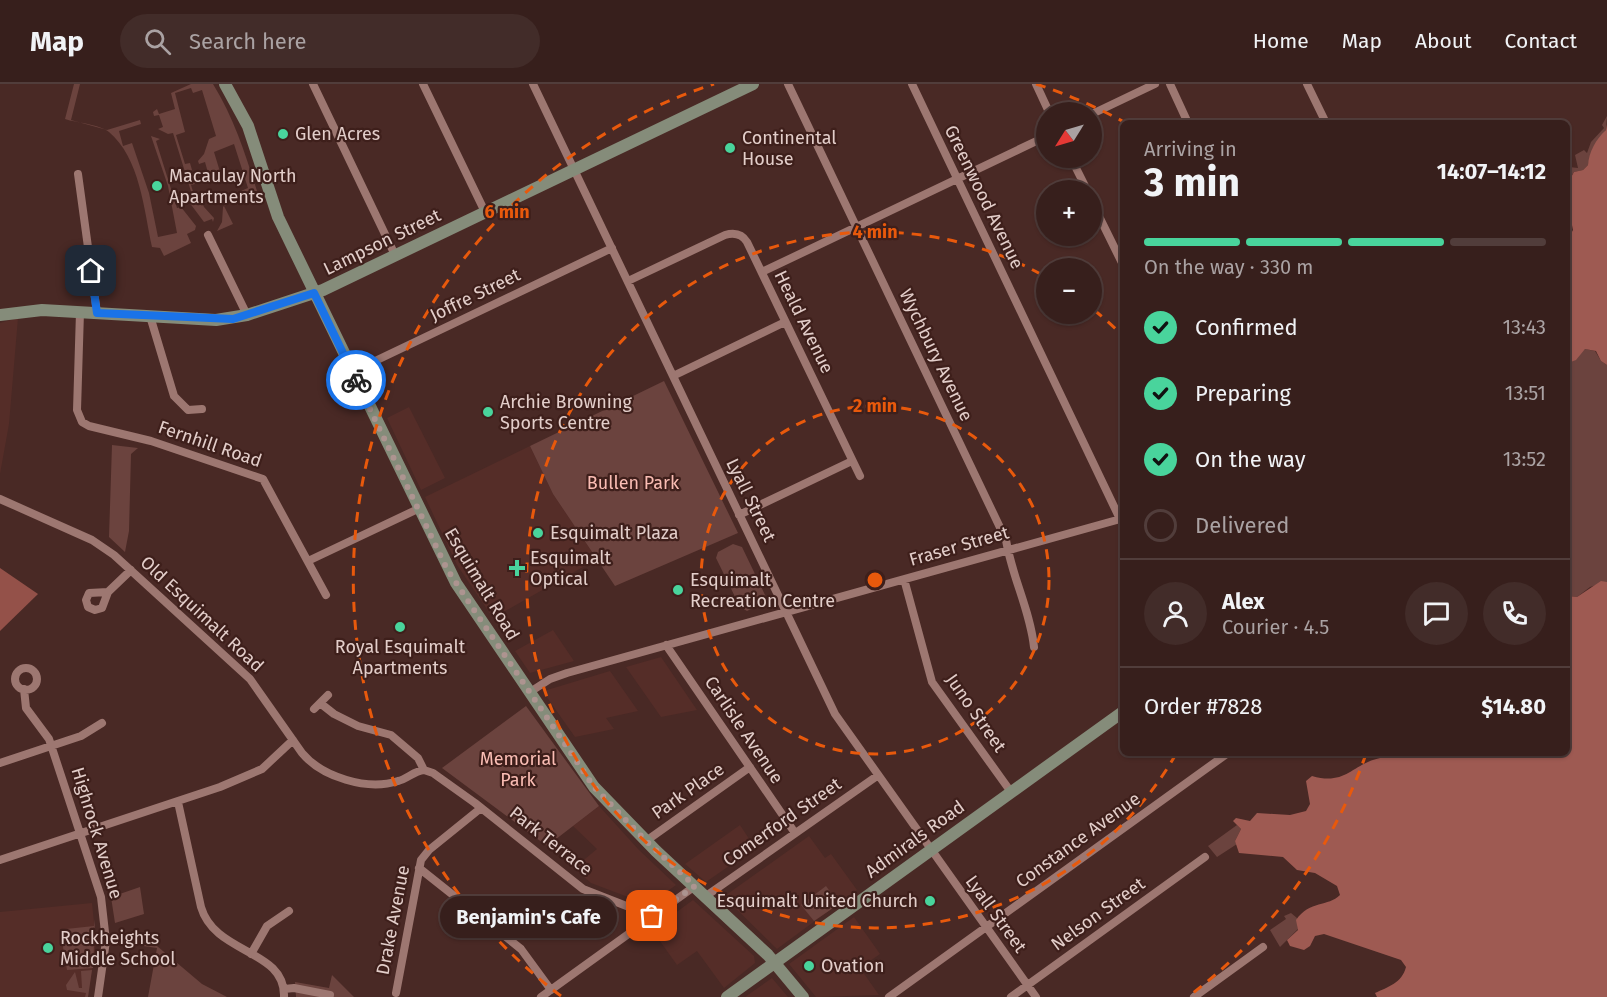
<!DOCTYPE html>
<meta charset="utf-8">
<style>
body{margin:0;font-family:"Fira Sans",sans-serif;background:#422c29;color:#f1f3f6;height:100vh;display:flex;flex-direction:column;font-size:22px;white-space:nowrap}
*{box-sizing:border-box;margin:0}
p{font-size:20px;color:#aaa2a3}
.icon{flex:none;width:33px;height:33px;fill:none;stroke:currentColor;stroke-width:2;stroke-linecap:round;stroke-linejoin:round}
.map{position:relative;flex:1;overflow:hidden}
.sheet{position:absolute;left:1120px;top:36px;width:450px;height:636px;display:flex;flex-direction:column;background:#371f1c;border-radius:9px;box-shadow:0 2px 4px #0004,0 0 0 2px #513d3b}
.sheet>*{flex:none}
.needle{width:39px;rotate:233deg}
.buttons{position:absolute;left:1036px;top:18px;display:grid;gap:12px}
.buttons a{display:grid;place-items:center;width:66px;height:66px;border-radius:50%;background:#371f1c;box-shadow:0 2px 4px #0004,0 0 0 2px #513d3b;font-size:30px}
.pin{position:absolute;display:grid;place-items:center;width:51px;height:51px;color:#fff;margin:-26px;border-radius:12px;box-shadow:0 3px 9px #0006}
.courier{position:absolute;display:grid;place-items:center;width:60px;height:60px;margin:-30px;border:4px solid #1a73e8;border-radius:50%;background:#fff;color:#222;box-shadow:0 2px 8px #0007}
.bubble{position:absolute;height:42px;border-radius:21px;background:#371f1c;box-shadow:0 2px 4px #0004,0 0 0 2px #513d3b;font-size:20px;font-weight:700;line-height:42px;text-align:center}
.headline em{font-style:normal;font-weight:700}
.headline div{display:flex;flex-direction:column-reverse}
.headline{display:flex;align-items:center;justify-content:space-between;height:102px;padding:0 24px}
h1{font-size:39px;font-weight:700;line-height:45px}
.bar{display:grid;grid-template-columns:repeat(4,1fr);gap:9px 6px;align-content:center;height:72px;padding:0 24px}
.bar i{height:8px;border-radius:4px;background:#513d3b}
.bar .on{background:#49d49c}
.bar p{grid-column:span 4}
.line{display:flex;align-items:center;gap:15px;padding:0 24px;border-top:2px solid #513d3b}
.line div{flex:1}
.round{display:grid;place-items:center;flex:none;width:63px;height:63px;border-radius:32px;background:#422c29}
ol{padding:0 24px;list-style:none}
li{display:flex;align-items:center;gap:18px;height:66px}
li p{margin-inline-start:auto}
li .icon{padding:6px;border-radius:50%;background:#49d49c;color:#111;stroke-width:4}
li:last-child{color:#aaa2a3}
li i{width:33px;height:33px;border:3px solid #513d3b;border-radius:50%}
header{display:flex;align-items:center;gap:36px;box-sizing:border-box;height:84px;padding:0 30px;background:#371f1c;border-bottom:2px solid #513d3b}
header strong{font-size:28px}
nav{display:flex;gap:33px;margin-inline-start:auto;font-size:21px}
.search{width:420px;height:54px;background:#422c29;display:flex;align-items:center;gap:15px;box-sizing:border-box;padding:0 21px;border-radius:33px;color:#aaa2a3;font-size:22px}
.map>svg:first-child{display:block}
.built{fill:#552d28}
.green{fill:#6b433e}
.forest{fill:#945149}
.water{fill:#9e5a52}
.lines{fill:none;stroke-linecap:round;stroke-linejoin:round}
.street{stroke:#9d7771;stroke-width:8}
.secondary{stroke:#858c7a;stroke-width:12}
.done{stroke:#ad9490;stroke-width:6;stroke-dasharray:0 10.8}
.route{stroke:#1a73e8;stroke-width:8}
.ring{fill:none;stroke:#e8590c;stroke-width:3;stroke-dasharray:10 8}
.poi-dot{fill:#49d49c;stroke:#3e1f1b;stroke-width:2}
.labels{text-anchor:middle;stroke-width:4.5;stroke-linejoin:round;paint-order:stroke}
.poi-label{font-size:18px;fill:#e3ceca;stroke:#3e1f1b;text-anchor:start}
.street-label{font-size:18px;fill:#e3ceca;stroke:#3e1f1b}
.park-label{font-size:18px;fill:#fabdb4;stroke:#3e1f1b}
.centre{fill:#e8590c;stroke:#3e1f1b;stroke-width:3}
.ring-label{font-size:18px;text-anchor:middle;font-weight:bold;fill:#e8590c;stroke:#3e1f1b;stroke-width:4.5;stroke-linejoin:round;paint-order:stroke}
</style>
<header>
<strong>Map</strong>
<div class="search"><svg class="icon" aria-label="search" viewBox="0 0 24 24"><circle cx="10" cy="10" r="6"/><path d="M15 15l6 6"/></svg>Search here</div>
<nav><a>Home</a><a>Map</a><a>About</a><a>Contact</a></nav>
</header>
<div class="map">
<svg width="1607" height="913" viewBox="0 0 1607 913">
<rect width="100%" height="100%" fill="#492925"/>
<path class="built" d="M18,234l-9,106 -9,50v-151z
M409,323l36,71 -24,12 -34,-72z
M530,362l23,48 44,65 -104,59 -36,-53 -32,-68z
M553,546l21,31 -44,12 -15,-22z
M661,573l36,53 -36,7 -35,-50z
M610,587l28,40 -32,7 8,11 -39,8 -29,-41 1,-6z
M599,722l40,44 37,35 -27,20 -58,-22 -17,-15 23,-19 -24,-23z
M740,741l15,23 -49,34 -21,-18z
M809,752l16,22 6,-4 26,36 -80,59 -51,-50v-4z
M693,816l61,56 1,7 -31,25 -27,-37 -20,14 -25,-35z
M92,819l4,39 -8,55h-88v-85z
M854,833l26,37 -20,14 19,27 -63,2 -27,-33z
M772,894l16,19h-43l10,-7z"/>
<path class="green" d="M74,0h6l-9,36 36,10 33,-10 1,4 -22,7 4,15 9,-3 17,50 9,44 19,-4 -9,-47 -17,-50 9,3 -4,2 21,67 4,-1 15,19 -1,4 -8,4 4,9 -27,13 -4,-8 -8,-1c-8,-37 -12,-89 -43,-115 -10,-8 -32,-9 -44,-13z
M191,0h22c21,34 32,69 44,107l-33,15 9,18 -16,7 5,-9 1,-15 2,-2 13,-6 3,-8 7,-3 -14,-44 -20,8 7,23 -8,2 1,3 -9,3 5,-3 -5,-18 -6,2 -1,-3 6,-7 5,-15 7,-3 -14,-46 -9,3 -2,-5 -16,5 10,39 -9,3 9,29 5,-1 2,7 -5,2 3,7 3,-1 2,6 -4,1 4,13 5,-1 4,10 10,11 -1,4 -1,-3 -8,3 -15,-20 4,-4 -20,-65 -5,1 -10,-5 5,-2 -4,-12 -5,1 -1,-4 4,-3 2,5 16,-5 -4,-16z
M1607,32l-1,14 -13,18 -5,17 -5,5 -9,2 -6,9 1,-14 9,1 -3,-13 9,-5 3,3 4,-11 13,-14 -2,-3z
M1585,265l10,2 6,10 6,4v217l-17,5 -13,10 -9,-1v-234z
M664,297l74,152 -123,53 -62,-92 -23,-48z
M112,361l26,3 -7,6 -2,77 -4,21 -16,-15z
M733,460l9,3 24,50 -3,6 -16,8 -7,-4 -24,-49 2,-6z
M526,622l73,100 -52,40 -105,-78z
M1237,741l4,4 -6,12 2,3 -20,13 -9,-11z
M826,802l13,18 -25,17 -13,-16z
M140,803l4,27 -29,9 -4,-26z
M1291,829l6,5 1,11 -18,18 -10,-17 16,-11 -2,-3z
M95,835l-2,49 -26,2 -5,-29 5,-3 -1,-9 28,-3z
M115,858l42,4 45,38 25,13h-79l9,-49z
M92,886l-4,27h-3l1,-4 -19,-3 -1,-5 9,-13 4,16h3l-1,-17z
M332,891l22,22h-58l-1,-15 34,6z"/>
<path class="forest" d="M0,484l38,26 -38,37z"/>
<path class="water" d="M1607,40v241l-6,-4 -5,-10 -11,-2 -9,11 -8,3v-124l5,-9c-4,-22 -12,-36 1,-58l9,-2 5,-5c1,-13 8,-26 18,-35z
M1601,497l6,1v415h-230l-2,-4c13,-6 27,-10 31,-26l-5,-7 -77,-26 -9,2 -5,10 -6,4 -14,-4 -3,-6 11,-10 -2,-10c14,-20 32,-13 44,-25l-3,-9 -22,-13 -18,-3 -14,-13 -44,-4 -4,-12 6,-12 -8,-8 3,-3 14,3 7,-8 33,2 16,-4 4,-7 -4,-23 6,-5c34,10 40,-12 68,-18 60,-12 126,-5 188,-5v-157l9,1z"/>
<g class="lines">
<path class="street" d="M313,0l82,171
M423,0l62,128
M533,0l302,630 201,283
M788,0l218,456c6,37 24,70 28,107
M912,0l208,435
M1036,0l13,28
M1170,0l18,39
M1307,0l19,39
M1092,30l63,-30
M1071,74l16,32
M78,90l19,139
M1092,118l32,65
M208,151l39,80
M762,188l285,-136
M628,197l97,-46c10,-3 17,-1 22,7l113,234
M80,228l-3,98 5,12 7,4 62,15 112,38 63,116
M150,232l24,80 14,14 14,-1
M352,288l260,-124
M673,292l112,-54
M0,415l92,41 22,15 136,124 52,74c20,24 65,38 96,28 9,-2 16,-10 26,-11
M739,431l113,-54
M308,477l110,-52
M904,495l28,103 79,110
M108,508l-6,16 -7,2 -7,-3 -2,-7 3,-7 19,-1 23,-22
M666,561l129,188
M15 595a11 11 0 1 1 22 0a11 11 0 1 1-22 0Z
M24,605l2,19 23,31 52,158 5,44 -8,56
M530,608l20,-13 17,-6 557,-155
M320,619l14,11 24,12 33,9 27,23 6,12
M314,625l14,-14
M0,679l81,-27 21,-13
M424,686l9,3 42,30 108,86 69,27
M178,718l23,105c14,48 85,42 83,90
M646,757l104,-74
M0,776l220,-73 42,-18 31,-29
M419,784l102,81 30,41
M706,812l171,-120
M251,870l16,-28 22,-15
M284,905l10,-1 36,7
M396,909l25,-133 8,-10 52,-42
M541,913l154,-111
M889,913l339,-244
M1011,913l194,-140
M1194,913l69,-50"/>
<path class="secondary" d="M225,0l23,42 30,91 178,366 138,204 62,64 112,104 35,42
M0,231l42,-5 174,10 31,-5 76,-25 430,-206
M727,913l397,-286"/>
</g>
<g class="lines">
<path class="done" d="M356,296l91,189 27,41 120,177 52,54 49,45 -43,30"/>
<path class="route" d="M91,187l6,42 136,6 81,-26 42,87"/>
</g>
<g class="ring">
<circle cx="875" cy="496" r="174"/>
<path d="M1176 670A348 348 0 1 1 1046 193M1094 226A348 348 0 0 1 1123 252"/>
<path d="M1366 670A521 521 0 0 1 1189 912M561 912A521 521 0 0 1 714 0M1036 0A521 521 0 0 1 1124 38"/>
</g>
<g class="poi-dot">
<circle cx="283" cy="50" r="6"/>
<circle cx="730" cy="64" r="6"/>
<circle cx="157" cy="102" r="6"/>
<circle cx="488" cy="328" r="6"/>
<circle cx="538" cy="449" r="6"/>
<path d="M514 475h6v6h6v6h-6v6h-6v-6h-6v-6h6z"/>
<circle cx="678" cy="506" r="6"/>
<circle cx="400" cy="543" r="6"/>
<circle cx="930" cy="817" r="6"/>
<circle cx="48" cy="864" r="6"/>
<circle cx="809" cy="882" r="6"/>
</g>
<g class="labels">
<g class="poi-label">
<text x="295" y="56">Glen Acres</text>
<text x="742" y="60">Continental<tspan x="742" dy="21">House</tspan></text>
<text x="169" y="98">Macaulay North<tspan x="169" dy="21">Apartments</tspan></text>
<text x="500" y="324">Archie Browning<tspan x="500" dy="21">Sports Centre</tspan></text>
<text x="550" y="455">Esquimalt Plaza</text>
<text x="530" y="480">Esquimalt<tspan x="530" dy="21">Optical</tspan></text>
<text x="690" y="502">Esquimalt<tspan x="690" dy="21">Recreation Centre</tspan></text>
<text x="400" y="569" text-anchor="middle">Royal Esquimalt<tspan x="400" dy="21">Apartments</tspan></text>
<text x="918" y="823" text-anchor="end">Esquimalt United Church</text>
<text x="60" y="860">Rockheights<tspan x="60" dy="21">Middle School</tspan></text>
<text x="821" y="888">Ovation</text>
</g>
<g class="street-label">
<text transform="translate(984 113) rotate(64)" y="6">Greenwood Avenue</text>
<text transform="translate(382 158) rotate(-26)" y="6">Lampson Street</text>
<text transform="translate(475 211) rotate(-26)" y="6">Joffre Street</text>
<text transform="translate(804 238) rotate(64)" y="6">Heald Avenue</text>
<text transform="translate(936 271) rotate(64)" y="6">Wychbury Avenue</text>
<text transform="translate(210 360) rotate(19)" y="6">Fernhill Road</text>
<text transform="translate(751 416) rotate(64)" y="6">Lyall Street</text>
<text transform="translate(959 462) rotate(-16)" y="6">Fraser Street</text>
<text transform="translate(482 500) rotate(59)" y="6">Esquimalt Road</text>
<text transform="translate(202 530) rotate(43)" y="6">Old Esquimalt Road</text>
<text transform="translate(976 629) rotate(55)" y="6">Juno Street</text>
<text transform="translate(744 646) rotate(56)" y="6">Carlisle Avenue</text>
<text transform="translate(688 707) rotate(-35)" y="6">Park Place</text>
<text transform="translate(782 738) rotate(-35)" y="6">Comerford Street</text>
<text transform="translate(97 749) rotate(73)" y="6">Highrock Avenue</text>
<text transform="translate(915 755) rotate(-36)" y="6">Admirals Road</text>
<text transform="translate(1078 756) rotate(-36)" y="6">Constance Avenue</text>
<text transform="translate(551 757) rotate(38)" y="6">Park Terrace</text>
<text transform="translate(996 830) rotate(54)" y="6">Lyall Street</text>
<text transform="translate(1098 830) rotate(-36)" y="6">Nelson Street</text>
<text transform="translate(393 836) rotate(-79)" y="6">Drake Avenue</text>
</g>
<g class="park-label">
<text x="633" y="405">Bullen Park</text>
<text x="518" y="681">Memorial<tspan x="518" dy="21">Park</tspan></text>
</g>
</g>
<circle cx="875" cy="496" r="9" class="centre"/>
<g class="ring-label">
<text x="507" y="134">6 min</text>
<text x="875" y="154">4 min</text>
<text x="875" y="328">2 min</text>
</g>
</svg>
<div class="buttons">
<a><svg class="needle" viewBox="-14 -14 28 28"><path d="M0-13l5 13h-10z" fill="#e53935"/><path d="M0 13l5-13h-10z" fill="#aaa2a3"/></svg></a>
<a>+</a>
<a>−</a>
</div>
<div class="pin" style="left:652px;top:832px;background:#ea580c"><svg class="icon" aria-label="bag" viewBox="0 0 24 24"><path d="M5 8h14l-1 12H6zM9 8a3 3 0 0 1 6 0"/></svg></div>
<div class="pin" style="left:91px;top:187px;background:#1f2937"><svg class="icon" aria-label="home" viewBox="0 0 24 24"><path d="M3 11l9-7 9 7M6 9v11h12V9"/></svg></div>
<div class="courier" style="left:356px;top:296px"><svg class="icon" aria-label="bike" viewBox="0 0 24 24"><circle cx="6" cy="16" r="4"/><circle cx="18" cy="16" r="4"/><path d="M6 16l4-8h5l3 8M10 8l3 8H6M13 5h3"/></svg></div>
<div class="bubble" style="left:440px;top:812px;width:177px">Benjamin's Cafe</div>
<section class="sheet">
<div class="headline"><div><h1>3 min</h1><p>Arriving in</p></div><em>14:07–14:12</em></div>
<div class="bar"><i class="on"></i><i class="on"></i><i class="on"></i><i></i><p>On the way · 330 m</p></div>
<ol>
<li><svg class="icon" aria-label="check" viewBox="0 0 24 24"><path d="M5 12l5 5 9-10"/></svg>Confirmed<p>13:43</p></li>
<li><svg class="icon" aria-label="check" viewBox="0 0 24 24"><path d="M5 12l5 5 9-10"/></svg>Preparing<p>13:51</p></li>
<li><svg class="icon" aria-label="check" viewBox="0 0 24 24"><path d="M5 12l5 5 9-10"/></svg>On the way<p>13:52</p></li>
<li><i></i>Delivered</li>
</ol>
<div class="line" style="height:108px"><a class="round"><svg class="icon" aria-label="person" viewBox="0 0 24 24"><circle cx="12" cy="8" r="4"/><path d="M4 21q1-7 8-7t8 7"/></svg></a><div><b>Alex</b><p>Courier · 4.5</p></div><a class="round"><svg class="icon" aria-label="chat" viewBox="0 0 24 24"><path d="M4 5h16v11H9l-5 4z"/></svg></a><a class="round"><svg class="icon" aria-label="phone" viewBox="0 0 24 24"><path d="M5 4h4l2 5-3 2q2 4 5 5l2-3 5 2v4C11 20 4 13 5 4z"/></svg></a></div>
<div class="line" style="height:78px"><div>Order #7828</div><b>$14.80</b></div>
</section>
</div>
